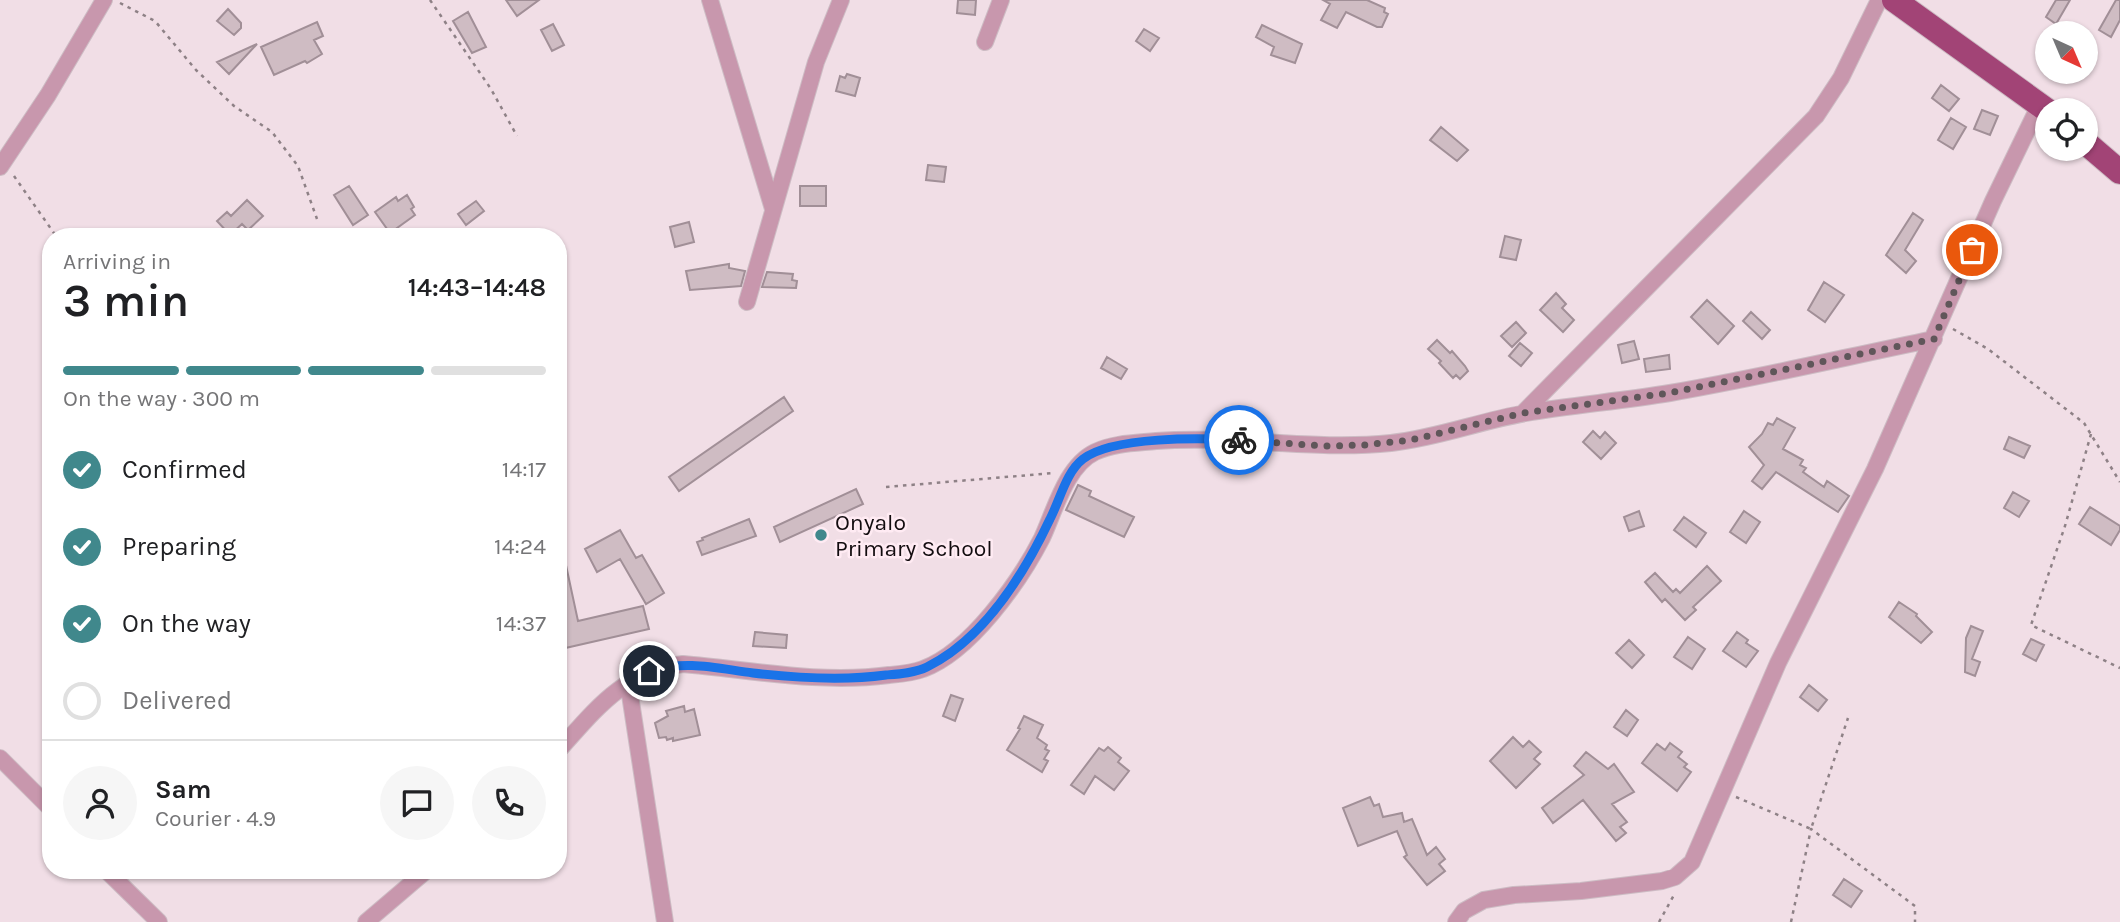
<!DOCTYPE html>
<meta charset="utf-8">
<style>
body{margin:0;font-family:Karla,sans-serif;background:#f6f6f6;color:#202124;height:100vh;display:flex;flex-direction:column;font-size:26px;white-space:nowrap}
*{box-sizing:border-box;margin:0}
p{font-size:23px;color:#757577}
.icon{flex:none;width:38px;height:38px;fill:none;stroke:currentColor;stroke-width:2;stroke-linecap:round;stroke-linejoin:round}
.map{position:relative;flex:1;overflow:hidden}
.sheet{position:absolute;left:42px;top:228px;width:525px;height:651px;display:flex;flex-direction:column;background:#fff;border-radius:28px;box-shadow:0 2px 5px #0004}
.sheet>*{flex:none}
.needle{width:46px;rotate:136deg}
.tools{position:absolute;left:2035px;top:21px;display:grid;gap:14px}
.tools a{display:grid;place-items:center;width:63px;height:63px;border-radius:50%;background:#fff;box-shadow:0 2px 5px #0004;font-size:35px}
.pin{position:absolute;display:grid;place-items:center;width:60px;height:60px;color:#fff;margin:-30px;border:4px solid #fff;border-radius:50%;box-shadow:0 2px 7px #0007}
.courier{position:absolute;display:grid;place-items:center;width:70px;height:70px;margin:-35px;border:5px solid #1a73e8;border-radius:50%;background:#fff;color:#222;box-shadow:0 2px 9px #0007}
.head em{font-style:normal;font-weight:600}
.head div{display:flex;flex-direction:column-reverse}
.head{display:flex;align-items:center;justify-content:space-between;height:119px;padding:0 21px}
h1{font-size:46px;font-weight:600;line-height:52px}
.bar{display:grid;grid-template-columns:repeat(4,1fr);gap:10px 7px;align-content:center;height:84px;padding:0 21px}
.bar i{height:9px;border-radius:5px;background:#e0e0e0}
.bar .current{background:#40888c}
.bar p{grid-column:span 4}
.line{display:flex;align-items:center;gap:18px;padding:0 21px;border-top:2px solid #e0e0e0}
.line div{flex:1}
.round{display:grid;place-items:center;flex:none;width:74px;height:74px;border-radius:37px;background:#f6f6f6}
ol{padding:0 21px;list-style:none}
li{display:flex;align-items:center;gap:21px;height:77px}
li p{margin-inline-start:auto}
li .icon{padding:7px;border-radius:50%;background:#40888c;color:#fff;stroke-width:4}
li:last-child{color:#757577}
li i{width:38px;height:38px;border:4px solid #e0e0e0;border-radius:50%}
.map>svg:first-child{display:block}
.building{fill:#cfbcc3;stroke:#a18f97;stroke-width:2}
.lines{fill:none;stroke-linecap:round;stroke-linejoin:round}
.minor-casing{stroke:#cdbcc4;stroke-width:18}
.trunk-casing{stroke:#cdbcc4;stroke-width:26}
.path{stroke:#8e8186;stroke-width:2.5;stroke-dasharray:3.5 5;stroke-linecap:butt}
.minor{stroke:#c897ad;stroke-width:16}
.trunk{stroke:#a24476;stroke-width:24}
.done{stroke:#60565a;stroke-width:7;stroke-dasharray:0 12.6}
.route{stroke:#1a73e8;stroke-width:9}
.poi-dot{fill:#40888c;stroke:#ffebf3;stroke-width:2.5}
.labels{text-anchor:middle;stroke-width:5;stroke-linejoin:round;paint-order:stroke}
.poi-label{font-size:23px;fill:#120c0f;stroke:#ffebf3;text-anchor:start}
</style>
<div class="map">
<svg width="2120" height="922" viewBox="0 0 2120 922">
<rect width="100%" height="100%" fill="#f1dee6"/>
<path class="building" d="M506,0h33l-22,16z
M958,0h18l-1,15 -18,-2z
M1323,0h44l18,8 -1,4 4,2 -6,13h-5l-31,-15 -9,16 -16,-8 9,-16z
M2056,0h14l-14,24 -10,-7z
M2116,0h4v20l-9,17 -12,-7z
M228,9l13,14v5l-7,7 -17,-14z
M468,12l18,35 -14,6 -19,-32z
M317,22l6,14 -9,4 8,14 -15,9 -2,-2 -31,14 -13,-28z
M553,24l11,21 -12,6 -11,-21z
M1262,25l40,19 -7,19 -24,-8 3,-8 -18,-10z
M1144,29l15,9 -9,13 -14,-10z
M257,44l-28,30 -12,-12z
M847,74l13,4 -5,18 -19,-5 4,-15 5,2z
M1941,85l18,14 -10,12 -17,-13z
M1982,110l16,6 -8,19 -16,-6z
M1951,118l15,9 -13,22 -15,-9z
M1441,127l27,23 -11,11 -27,-21z
M928,165l18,2 -2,15 -18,-2z
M349,186l19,29 -15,10 -19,-30z
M800,186h26v20h-26z
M407,195l7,12 -3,2 4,6 -25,18 -15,-21 21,-15 2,4z
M247,200l16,16 -15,14 -6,-6 -12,11 -13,-14 10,-9 4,4z
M476,201l8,10 -18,14 -8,-11z
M1913,213l10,7 -18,30 11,11 -10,12 -20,-18z
M689,222l5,20 -19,5 -5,-20z
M1505,236l16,4 -5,20 -16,-3z
M729,264v4l16,3 -4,15 -51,4 -4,-19z
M767,272l26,2 -1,6 5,1 -1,7 -34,-1z
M1824,282l20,13 -19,27 -17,-12z
M1556,293l10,11 -4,4 12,12 -11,12 -23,-22z
M1707,300l27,26 -16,18 -27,-27z
M1751,312l19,18 -8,9 -19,-18z
M1516,322l10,11 -14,14 -11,-11z
M1437,340l13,13 2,-2 13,15 3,5 -8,8 -4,-4 -3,3 -14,-15 2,-2 -13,-12z
M1634,341l5,18 -17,4 -4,-18z
M1520,343l12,10 -11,13 -12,-10z
M1669,355l1,14 -24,3 -2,-13z
M1107,357l20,12 -6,10 -20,-11z
M784,397l9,14 -114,80 -10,-14z
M1777,418l18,10 -12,21 20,11 -3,5 6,3 -3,4 21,15 3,-6 22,15 -11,16 -62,-40 -14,17 -10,-8 12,-16 -15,-18 13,-13 6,-11 5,2z
M1593,431l7,7 5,-6 11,11 -15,16 -18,-17z
M2009,437l21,9 -6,12 -20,-9z
M1078,485l13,6 -2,5 45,21 -10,20 -58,-27z
M856,489l7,15 -83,38 -6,-15z
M2013,492l16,9 -10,16 -15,-9z
M2090,507l30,19v4l-9,15 -32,-21z
M1639,511l5,15 -15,5 -5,-14z
M1744,511l16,11 -14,21 -16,-11z
M1684,517l22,16 -10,14 -22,-17z
M749,519l7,17 -54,19 -5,-13 6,-2 -1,-2z
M620,530l16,28 6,-3 22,38 -18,11 -26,-45 -23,13 -12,-23z
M564,556l14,65 65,-15 6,23 -88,20 -3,-13v-79z
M1707,566l14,15 -28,26 3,3 -11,10 -20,-21 -3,3 -17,-20 10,-9 18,19 3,-3 4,4z
M1899,602l18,12 -1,2 16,16 -11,11 -32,-26z
M1971,626l12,5 -11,28 8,3 -5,14 -10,-4 1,-34z
M755,632l32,3 -1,13 -33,-2z
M1737,632l11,8 -2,3 12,8 -12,16 -23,-16z
M1688,637l17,12 -13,20 -18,-12z
M2031,639l13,6 -8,16 -13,-7z
M1629,640l15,15 -12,13 -16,-15z
M1809,685l18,15 -9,11 -18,-14z
M951,695l12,4 -8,22 -12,-5z
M684,706l1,6 9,-3 6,26 -27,6v-3l-6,2 -1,-3 -7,1 -4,-15 13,-7 -2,-5z
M1626,710l12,10 -11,16 -13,-9z
M1024,716l19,9 -6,13 10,7 -2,4 4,2 -5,8 4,2 -6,11 -35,-22 13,-21 -2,-1z
M1513,737l10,10 6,-6 12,11 -7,7 6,5 -24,24 -26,-27z
M1670,743l12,9 -4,5 9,7 -3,3 7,5 -14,19 -35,-28 15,-19 8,6z
M1108,747l13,11 -3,4 11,9 -15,19 -19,-14 -11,18 -13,-9 28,-37 5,3z
M1586,752l22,17 6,-5 20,28 -22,12 15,18 -7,5 6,6 -10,8 -33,-41 -30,23 -11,-15 42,-33 -10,-9z
M1370,797l4,9 5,-2 4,13 19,-4 2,9 8,-3 15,36 9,-8 9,12 -6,5 6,7 -18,14 -23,-28 3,-2 -10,-24 -39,15 -15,-38z
M1844,879l18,12 -11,16 -18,-12z"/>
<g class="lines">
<g class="minor-casing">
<path id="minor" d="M710,0l63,209
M985,42l16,-42
M0,167l48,-72 56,-95
M747,302l69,-240 25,-62
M1523,413l293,-297 25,-38 38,-78
M628,682l37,240
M558,751c38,-42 65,-79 125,-87 69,6 137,20 206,11 11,-1 24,-2 34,-6 47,-17 97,-88 119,-131 13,-28 24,-72 53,-86 19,-9 41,-9 61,-11 78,-6 156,10 235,2 46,-5 89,-22 135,-30 47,-8 96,-12 144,-20 88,-15 176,-36 264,-54
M0,758l51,51
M106,870l53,52
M366,922l61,-52
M1456,922l8,-11 20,-11 30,-5 67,-4 81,-10 13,-4 17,-15 86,-199 97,-194 118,-268 47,-97"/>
</g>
<g class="trunk-casing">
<path id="trunk" d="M1894,0l154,111
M2086,143l34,29"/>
</g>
<path class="path" d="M430,0l61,89 26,47
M120,3l35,18 41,49 38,36 38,26 26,34 19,53
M14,176l42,60
M1953,329l35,20 96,74 36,59
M2091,434l-26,92 -34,99 89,43
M886,487l168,-14
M1736,797l75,32 37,-111
M1659,922l15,-27
M1791,922l20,-93 104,77v16"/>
<use href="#minor" class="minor"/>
<use href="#trunk" class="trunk"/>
</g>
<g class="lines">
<path class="done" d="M1239,440l86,6 39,-1 47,-5 112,-27 146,-20 265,-54 38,-89"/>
<path class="route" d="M649,671c38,-11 66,-3 104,2 44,5 89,8 133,2 13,-1 29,-2 41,-8 57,-28 97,-93 123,-148 10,-19 16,-47 33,-60 30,-23 118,-21 156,-19"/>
</g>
<circle class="poi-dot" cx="821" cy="535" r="7"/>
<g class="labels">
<g class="poi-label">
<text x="835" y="530">Onyalo<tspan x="835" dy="26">Primary School</tspan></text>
</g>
</g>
</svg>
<div class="tools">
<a><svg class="needle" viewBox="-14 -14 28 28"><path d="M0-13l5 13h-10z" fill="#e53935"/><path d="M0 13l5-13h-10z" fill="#757577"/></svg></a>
<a><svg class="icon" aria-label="locate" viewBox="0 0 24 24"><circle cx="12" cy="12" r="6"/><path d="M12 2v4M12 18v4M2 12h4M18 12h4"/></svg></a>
</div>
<div class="pin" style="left:1972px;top:250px;background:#ea580c"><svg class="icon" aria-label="bag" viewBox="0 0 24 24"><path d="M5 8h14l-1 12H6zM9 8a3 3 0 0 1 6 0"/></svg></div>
<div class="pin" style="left:649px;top:671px;background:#1f2937"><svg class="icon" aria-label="home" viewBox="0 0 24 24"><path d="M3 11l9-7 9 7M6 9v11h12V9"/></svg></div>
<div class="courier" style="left:1239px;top:440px"><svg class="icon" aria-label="bike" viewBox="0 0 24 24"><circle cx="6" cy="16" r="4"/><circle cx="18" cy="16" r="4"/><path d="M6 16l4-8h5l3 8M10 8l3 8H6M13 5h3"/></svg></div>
<section class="sheet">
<div class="head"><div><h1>3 min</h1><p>Arriving in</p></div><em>14:43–14:48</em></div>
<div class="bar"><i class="current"></i><i class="current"></i><i class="current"></i><i></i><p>On the way · 300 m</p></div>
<ol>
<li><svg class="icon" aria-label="check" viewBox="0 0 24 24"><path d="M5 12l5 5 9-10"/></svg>Confirmed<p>14:17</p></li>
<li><svg class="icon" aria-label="check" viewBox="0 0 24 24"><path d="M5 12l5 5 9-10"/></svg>Preparing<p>14:24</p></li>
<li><svg class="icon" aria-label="check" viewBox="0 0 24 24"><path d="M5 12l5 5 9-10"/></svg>On the way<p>14:37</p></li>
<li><i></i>Delivered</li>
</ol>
<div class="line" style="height:126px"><a class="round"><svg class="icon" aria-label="person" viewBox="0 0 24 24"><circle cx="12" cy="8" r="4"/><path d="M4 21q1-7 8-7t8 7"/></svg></a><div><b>Sam</b><p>Courier · 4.9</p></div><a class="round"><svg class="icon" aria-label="chat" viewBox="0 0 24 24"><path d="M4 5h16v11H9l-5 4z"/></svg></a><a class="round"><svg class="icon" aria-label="phone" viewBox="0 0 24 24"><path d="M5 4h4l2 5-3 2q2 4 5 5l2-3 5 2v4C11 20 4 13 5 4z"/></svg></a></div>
</section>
</div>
